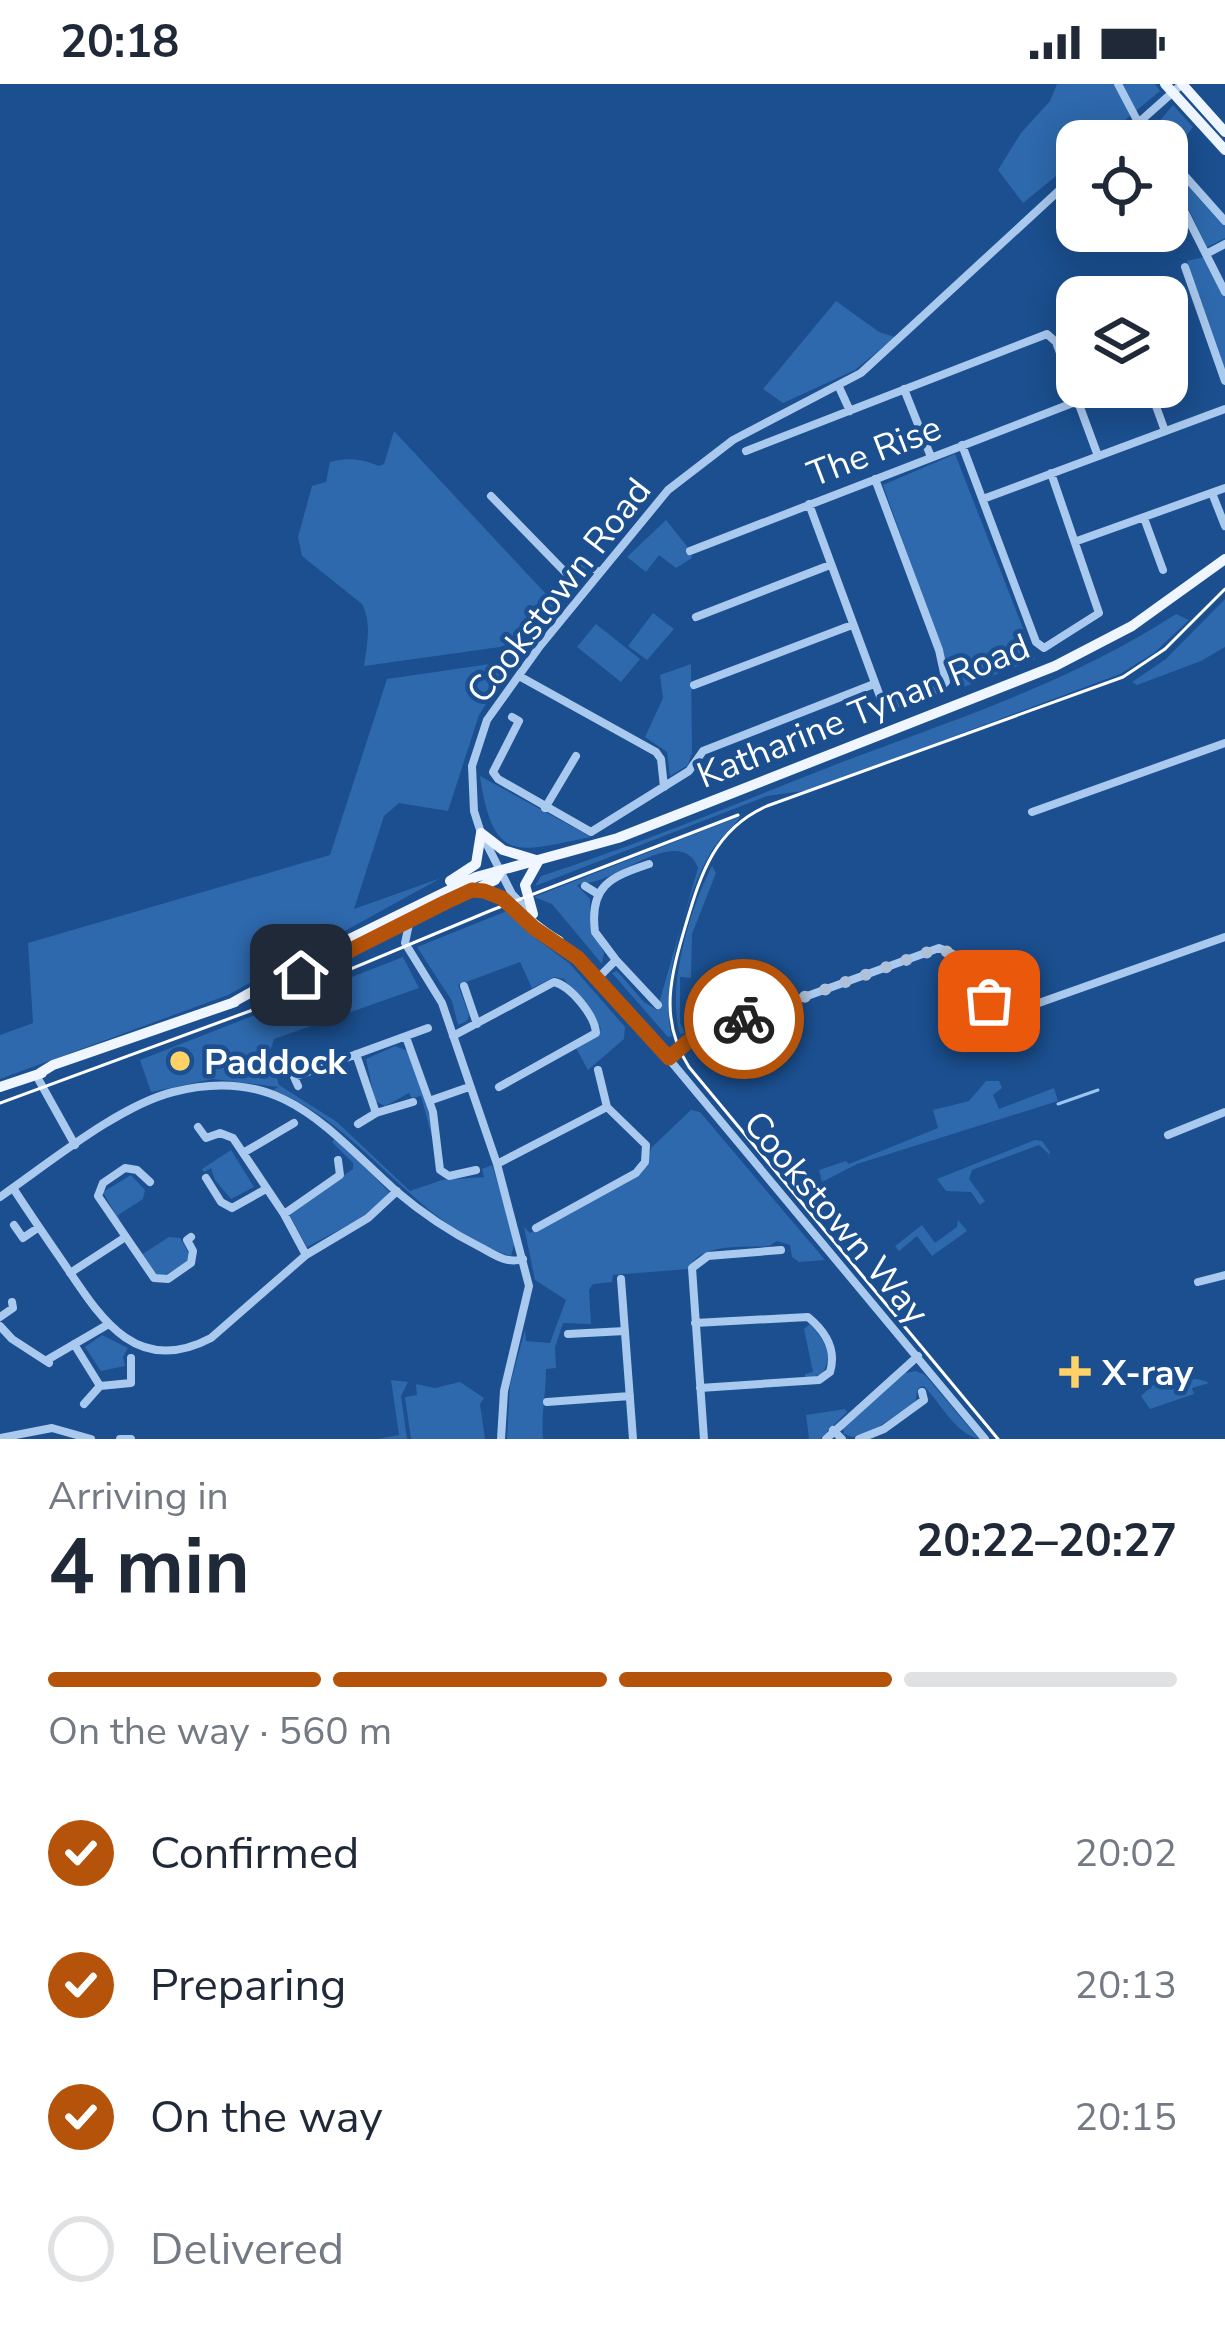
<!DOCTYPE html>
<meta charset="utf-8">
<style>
body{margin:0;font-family:"Nunito Sans",sans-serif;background:#f6f6f7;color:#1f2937;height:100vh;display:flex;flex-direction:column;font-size:45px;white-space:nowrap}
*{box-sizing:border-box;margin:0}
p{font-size:39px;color:#747a83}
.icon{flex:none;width:66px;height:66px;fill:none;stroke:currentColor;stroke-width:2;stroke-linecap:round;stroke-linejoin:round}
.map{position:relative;height:1355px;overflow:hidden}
.drawer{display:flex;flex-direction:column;background:#fff;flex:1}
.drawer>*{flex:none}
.tools{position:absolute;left:1056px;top:36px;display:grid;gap:24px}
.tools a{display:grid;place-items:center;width:132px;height:132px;border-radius:24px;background:#fff;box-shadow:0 6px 30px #0003;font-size:60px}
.pin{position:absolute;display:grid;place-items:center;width:102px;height:102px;color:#fff;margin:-51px;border-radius:24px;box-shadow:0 6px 18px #0006}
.courier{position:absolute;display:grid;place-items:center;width:120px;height:120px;margin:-60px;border:9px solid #b45309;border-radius:50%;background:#fff;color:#222;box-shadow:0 3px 15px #0007}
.head em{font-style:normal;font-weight:700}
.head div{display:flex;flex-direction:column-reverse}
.head{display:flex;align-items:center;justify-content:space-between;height:204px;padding:0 48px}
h1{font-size:78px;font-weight:700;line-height:90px}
.bar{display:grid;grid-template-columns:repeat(4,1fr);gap:18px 12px;align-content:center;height:144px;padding:0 48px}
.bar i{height:15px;border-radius:9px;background:#e0e1e3}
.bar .current{background:#b45309}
.bar p{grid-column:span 4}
ol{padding:0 48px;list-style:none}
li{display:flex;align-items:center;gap:36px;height:132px}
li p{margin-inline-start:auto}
li .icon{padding:12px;border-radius:50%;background:#b45309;color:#fff;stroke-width:4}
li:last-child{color:#747a83}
li i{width:66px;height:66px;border:6px solid #e0e1e3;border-radius:50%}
.status{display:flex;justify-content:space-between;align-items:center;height:84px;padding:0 60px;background:#fff;direction:ltr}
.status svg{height:33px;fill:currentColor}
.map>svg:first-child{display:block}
.green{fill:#2e69ad}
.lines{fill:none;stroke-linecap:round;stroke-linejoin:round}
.stream{stroke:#9cc4f0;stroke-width:3}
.minor{stroke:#a9c9ee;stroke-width:8}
.major{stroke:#f0f6ff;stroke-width:10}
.tram{stroke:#fff;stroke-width:3}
.done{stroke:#afc1d8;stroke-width:12;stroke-dasharray:0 21.6}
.route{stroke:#b45309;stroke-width:15}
.poi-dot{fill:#ffd166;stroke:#1b4f8f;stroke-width:4.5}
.labels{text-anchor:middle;stroke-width:9;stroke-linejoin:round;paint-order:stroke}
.street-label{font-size:36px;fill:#fff;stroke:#1b4f8f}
.poi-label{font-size:36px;font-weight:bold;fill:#fff;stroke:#1b4f8f;text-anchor:start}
</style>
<div class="status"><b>20:18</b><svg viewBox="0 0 49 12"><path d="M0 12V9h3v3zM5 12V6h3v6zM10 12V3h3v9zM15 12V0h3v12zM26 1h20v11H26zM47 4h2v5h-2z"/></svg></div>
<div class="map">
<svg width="1225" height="1355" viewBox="0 0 1225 1355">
<rect width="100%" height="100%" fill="#1b4f8f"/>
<path class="green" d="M1057,0h98l5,7 -60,50h-23v18l-54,44 -25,-33 23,-37 29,-32z
M1173,21l20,22 -22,29 54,70v12l-18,9 -40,-82v-24h-11l-5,-10z
M1204,173l21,41v72l-38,-109z
M836,217l43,31 16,5 -40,33 -72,33 -20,-14z
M394,347l166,178 -16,21 -44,17 -136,19c3,-22 8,-42 -2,-62l-60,-48 -4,-19 14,-51 14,-4 4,-20c18,-5 32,-3 49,4l5,-2z
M955,370l80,205 -79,31 -73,-205z
M666,436l24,30 2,8 -16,10 -17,-13 -13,17 -19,-15z
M1225,515v48l-24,14 -64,24 -5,-3 34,-23z
M653,529l21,16 -27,31 -19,-14z
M1176,530l13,6 -35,33 -34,21 -310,116 -43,6 -232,90 6,-10c105,-34 206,-77 309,-117 112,-42 225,-79 326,-145z
M596,540l44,35 -19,23 -44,-35z
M504,578l2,10 -27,43 -31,96 -49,-8 -15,13 -30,93 87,-31 -213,117 -228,84v-44l33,-12 -5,-80 302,-88 57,-176z
M691,580l1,89 -4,12 -18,11 -3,-24 -22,-15 18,-39 -3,-23z
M480,692l111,61c-74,15 -98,28 -111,-61z
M741,732c-8,12 -22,22 -30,36 -25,41 -52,139 -39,184l-4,1 -56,-64 5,-2 27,31 13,8 41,-142c-15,-42 -75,6 -102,13 -6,2 -13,2 -19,4l13,14v27l14,27 -2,11 -50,-60 -18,-7z
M712,782l4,7 -24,61 -1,44 -11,-1v46l5,10 -5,1c-14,-46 10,-126 32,-168z
M507,827l20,21 42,31 56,64 -1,12 -36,31 -12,-22 23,-13 2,-7 -37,-49 -10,-2 -22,11 -12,-26 -62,23 11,30 -2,6 -9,4 -6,-24 -35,-54z
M403,873l16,31 -145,51 -5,15 10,31 58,37 73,69 32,-11 42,-3 -2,-8 10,-4 23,76 -4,15c-97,-30 -146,-130 -238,-166l5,-3 -65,-8 -62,13 -11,-32z
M395,962l13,5 24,71v15l-11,-41 -9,2 -3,-5 -24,13 -10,-5 -9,-42z
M986,997h13l3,7 -9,7 6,14 55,-21 4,13 -201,63 -35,18 -3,-12 27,-9 3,3 89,-36 -5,-18 36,-9z
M691,1026l9,2 125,148 -26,2 -7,-5 -2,-12 -13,-4 -8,5c-27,2 -68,-4 -81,23l-75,6 -1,7 -19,2 -4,6 2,34 -28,-1 -8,24 1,21 -10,1c0,26 -5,44 -3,70h-36l3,-54 15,-55 1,11 24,2 16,-43 -31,-20 -11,-53 6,6 111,-59 11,-27z
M336,1054l53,54 -18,21 -64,34 -18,-33 64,-45v-6l-21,-21z
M1035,1056l7,1 8,11 -2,8 1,-6 -10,-9 -67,25 -3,9 16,22 -5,4 -9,-13 -25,-1 -9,-12z
M231,1066l23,37 -23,12 -16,-19 -4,-12 -7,4 -2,-3z
M131,1091l14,15 -2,9 -25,16 2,7 -17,-30z
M958,1136l9,11 -35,25 -15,-20 -18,15 -4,-5 27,-21 13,18 22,-16z
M169,1153l11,1 10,17 -3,7 -25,15 -8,-3 -13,-19z
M810,1240c13,15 25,30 12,50l-17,5v-5l8,-2 -9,-43z
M102,1251l26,13 -5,9 2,9 -24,5 -16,-24z
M916,1287l9,4 54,64c-24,-6 -38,-35 -55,-53l-6,2 -3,15 -37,24 -25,10 -9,-3 -1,-7 62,-54z
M1164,1291c11,8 26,-1 45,8l-17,5 2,6 -44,15 -9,-13z
M391,1296l17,2 -7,14 6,43h-29l21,-4z
M460,1298l24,16 -4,6 5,35h-74l-6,-42 12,-2 -1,-11 19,4z
M845,1325l2,3 -27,27h-14l3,-1 -3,-23z"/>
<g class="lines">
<path class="stream" d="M1058,1020l40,-14"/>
<path class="minor" d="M1118,0l30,57
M1118,57l64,-57
M1176,82l49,55
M1167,93l58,115
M1206,170l19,-10
M1185,183l40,114
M839,303l11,24
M1149,303l16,44
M904,305l27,68
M962,361l74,197 8,6 55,-35 -48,-140
M746,367l301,-117 9,8 42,114
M1212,409l13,33
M491,412l74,76 6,1 17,-11 10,10
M983,415l242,-90
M809,420l72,195 9,7 49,-17 7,-7 -7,-32 -64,-171
M1144,434l19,52
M1077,457l148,-53
M690,467l388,-150
M696,533l134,-52
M519,592l137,76 5,7 3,28
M694,601l158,-60
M512,633l7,4 -26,51 5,7 93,53 98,-61 14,-20 171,-67
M545,724l31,-52
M1032,728l193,-69
M585,802l13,8
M530,829l-18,-19 -31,-61 -7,-22 -2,-45 15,-46 53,-74 128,-156 65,-50 128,-67 216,-199
M409,840l-4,19 37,60 55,161 32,122 -25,105 -3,48
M558,856l66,65 361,434
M616,876l42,45
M599,893l17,-17 -21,-28c-6,-46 15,-55 54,-68
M464,902l13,38
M453,952l101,-54c17,4 41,34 42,51l-97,54
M406,953l27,75 7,58 9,6 27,-6
M356,970l20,59
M669,974l23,-20 247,-90c48,14 32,61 80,62l206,-73
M36,991l39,70
M298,1002l-4,-9 134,-49
M429,1017l40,-14
M358,1040l18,-11 37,-11
M198,1043l8,11 14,-5 13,5 51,76 22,41
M1168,1051l57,-23
M243,1069l51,-30
M497,1080l110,-57
M206,1094l15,24 11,6 34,-19
M150,1098l-13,-12 -12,-2 -22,15 -5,13 56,82 14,1 23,-16 2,-12 -6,-11 4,-3
M13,1104c17,26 34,51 52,77 36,54 72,112 146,73l95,-83 62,-37 29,-27
M0,1113c48,-33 118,-91 173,-105 108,-28 153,36 223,99 26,22 54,41 84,56 15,8 26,17 43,12
M284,1130l56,-39 -2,-15
M14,1141l9,13 16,-11
M536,1144l100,-55 9,-11 1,-17 -39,-38 -9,-37
M70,1189l54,-35
M621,1195l12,160
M1198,1198l27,-7
M0,1233l13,-9 -1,-6
M695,1239l113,-6c17,14 29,32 22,55l-11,8 -119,8
M0,1242l12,13 37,24
M568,1250l57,-3
M74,1260l26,42 31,-3v-25
M47,1276l60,-35
M547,1318l83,-6
M84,1320l16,-18
M833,1346l9,9
M0,1354l52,-10 39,11
M120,1355h11
M704,1355l-12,-171 16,-12 73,-6
M826,1355l92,-83
M859,1355l25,-10 40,-29 -2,-8"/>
<path class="major" d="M1165,0l60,66
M1182,0l43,48
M481,749l22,17 33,10
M450,797l26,-17 5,-31
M475,806c32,4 56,36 84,51
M533,830l-8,-29 14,-25
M280,900l215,-104 5,-8
M230,920l97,-54 149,-73 142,-39 437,-172 77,-40 93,-67
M40,989l13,-8 182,-63
M0,1003l42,-14"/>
<path class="tram" d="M0,1019l250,-92 242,-101 246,-95
M998,1355l-309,-372c-31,-48 -18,-92 -3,-143 15,-51 29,-95 81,-118l356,-129 42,-28 60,-60"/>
</g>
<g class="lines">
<path class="done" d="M744,935l195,-71 26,12 24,41"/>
<path class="route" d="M301,891l145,-73 26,-12 12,1 18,7 32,30 44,30 91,100 23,-20 52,-19"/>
</g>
<g class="poi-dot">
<circle cx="180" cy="977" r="12"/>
<path d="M1069 1270h12v12h12v12h-12v12h-12v-12h-12v-12h12z"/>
</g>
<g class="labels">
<g class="street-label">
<text transform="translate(874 366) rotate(-21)" y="13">The Rise</text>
<text transform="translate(558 506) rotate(-52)" y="13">Cookstown Road</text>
<text transform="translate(863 626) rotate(-22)" y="13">Katharine Tynan Road</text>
<text transform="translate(837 1133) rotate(50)" y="13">Cookstown Way</text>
</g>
<g class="poi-label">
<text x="204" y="990">Paddock</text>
<text x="1102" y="1301">X-ray</text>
</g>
</g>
</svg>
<div class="tools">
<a><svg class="icon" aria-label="locate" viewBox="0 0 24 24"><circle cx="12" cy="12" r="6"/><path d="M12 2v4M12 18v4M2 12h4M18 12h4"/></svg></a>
<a><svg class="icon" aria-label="layers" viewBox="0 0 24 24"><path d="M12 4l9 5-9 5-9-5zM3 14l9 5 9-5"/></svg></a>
</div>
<div class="pin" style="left:989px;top:917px;background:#ea580c"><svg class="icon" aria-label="bag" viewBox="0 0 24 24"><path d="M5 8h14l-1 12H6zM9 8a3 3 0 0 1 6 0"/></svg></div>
<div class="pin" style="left:301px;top:891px;background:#1f2937"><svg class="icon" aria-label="home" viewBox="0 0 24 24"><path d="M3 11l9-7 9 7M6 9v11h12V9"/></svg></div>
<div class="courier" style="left:744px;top:935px"><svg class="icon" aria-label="bike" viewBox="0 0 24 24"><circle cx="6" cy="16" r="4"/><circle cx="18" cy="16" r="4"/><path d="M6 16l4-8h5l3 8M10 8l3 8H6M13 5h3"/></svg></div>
</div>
<section class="drawer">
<div class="head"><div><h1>4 min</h1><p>Arriving in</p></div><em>20:22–20:27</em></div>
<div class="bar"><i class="current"></i><i class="current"></i><i class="current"></i><i></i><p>On the way · 560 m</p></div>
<ol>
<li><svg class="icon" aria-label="check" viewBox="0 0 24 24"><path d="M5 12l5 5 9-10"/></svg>Confirmed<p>20:02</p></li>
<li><svg class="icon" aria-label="check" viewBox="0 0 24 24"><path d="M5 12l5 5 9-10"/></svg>Preparing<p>20:13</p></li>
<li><svg class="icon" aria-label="check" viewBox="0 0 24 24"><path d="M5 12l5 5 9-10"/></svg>On the way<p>20:15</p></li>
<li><i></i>Delivered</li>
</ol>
</section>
